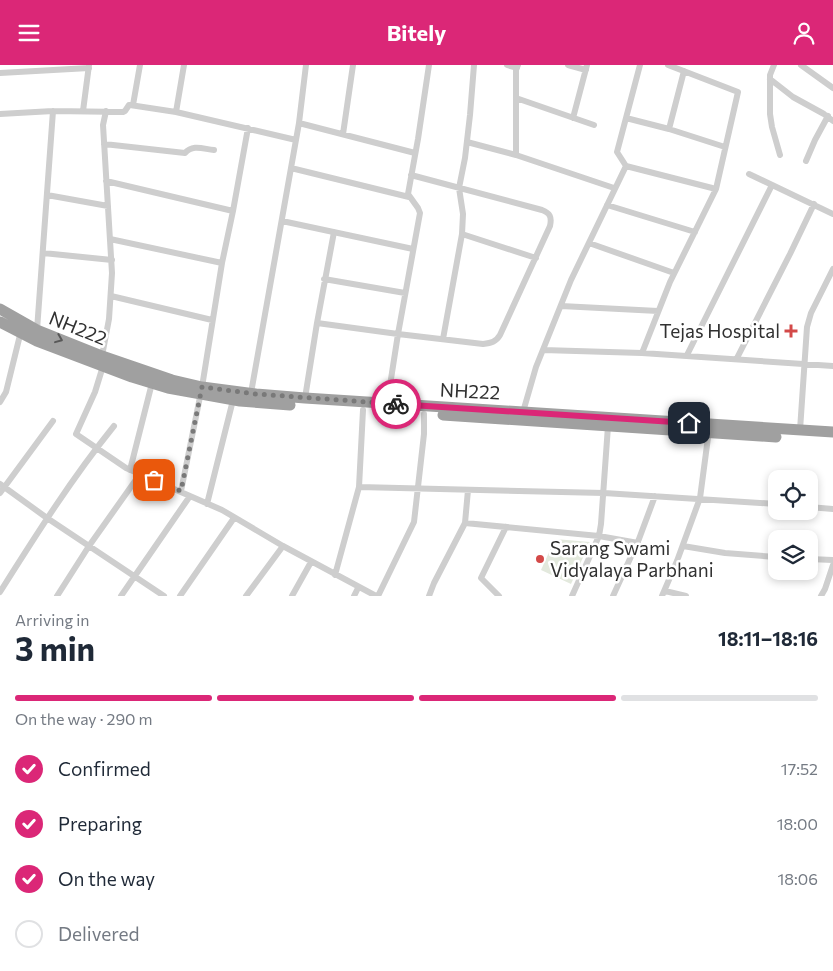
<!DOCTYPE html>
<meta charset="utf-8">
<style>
body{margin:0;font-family:Commissioner,sans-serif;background:#f2f2f3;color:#1f2937;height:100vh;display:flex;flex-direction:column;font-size:19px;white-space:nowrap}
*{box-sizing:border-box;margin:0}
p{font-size:16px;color:#747a83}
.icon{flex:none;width:28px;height:28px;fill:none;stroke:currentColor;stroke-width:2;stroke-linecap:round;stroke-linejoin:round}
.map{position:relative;height:531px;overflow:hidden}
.panel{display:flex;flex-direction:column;background:#fff;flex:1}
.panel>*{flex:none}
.controls{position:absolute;left:768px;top:405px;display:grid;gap:10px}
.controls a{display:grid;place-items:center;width:50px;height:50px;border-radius:10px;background:#fff;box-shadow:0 2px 8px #0003;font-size:25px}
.pin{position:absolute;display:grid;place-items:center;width:42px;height:42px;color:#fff;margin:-21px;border-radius:10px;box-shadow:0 2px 8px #0006}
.courier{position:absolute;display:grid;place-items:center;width:50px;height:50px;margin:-25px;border:4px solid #db2777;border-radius:50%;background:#fff;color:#222;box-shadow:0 1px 6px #0007}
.headline em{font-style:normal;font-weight:700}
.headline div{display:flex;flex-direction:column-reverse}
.headline{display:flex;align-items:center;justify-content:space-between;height:85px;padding:0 15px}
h1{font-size:32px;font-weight:700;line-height:38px}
.bar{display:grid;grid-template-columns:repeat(4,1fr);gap:8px 5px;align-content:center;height:60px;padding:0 15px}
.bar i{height:6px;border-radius:4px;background:#e0e1e3}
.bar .current{background:#db2777}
.bar p{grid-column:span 4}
ol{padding:0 15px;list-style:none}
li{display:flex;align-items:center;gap:15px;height:55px}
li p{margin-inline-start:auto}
li .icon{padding:5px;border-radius:50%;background:#db2777;color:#fff;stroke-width:4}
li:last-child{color:#747a83}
li i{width:28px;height:28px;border:2px solid #e0e1e3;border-radius:50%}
header{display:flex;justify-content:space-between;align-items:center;height:65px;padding:0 15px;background:#db2777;color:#fff;font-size:22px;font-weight:700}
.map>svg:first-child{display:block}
.green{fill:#e3e9dd}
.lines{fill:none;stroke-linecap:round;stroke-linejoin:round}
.minor{stroke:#cecece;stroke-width:6}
.trunk{stroke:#a0a0a0;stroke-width:11}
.oneway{stroke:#585858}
.done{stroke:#797979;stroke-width:5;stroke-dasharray:0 9}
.route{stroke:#db2777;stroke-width:6}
.poi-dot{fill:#d34948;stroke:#fff;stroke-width:2}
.labels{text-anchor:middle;stroke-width:5;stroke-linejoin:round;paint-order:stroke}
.street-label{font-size:19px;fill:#313131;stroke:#fff}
.poi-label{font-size:19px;fill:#313131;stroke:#fff;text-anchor:end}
</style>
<header><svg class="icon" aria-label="menu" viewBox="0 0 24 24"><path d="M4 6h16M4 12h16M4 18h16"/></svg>Bitely<svg class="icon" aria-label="person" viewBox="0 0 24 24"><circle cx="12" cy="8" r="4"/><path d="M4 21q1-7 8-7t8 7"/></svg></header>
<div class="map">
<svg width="833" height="531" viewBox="0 0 833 531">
<rect width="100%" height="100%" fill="#fff"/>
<path class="green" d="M555,474l35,3 -19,42 -30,-14z"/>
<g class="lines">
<path class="minor" d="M507,0l10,3
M518,0l-2,5v85l98,33
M568,0l18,5
M668,0l70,27 -22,97
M774,0l-4,10v39l2,13 8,28
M801,0l32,23
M0,8l89,-5
M770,14l23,18 31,17 9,7
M516,33l78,27
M133,40l7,-40
M83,46l6,-46
M176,47l8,-47
M0,49l53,-3 70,1 2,-1 4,-6h1l46,7 120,28
M573,53l14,-53
M626,53l43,11 56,18
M299,58l116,30
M669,64l15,-58
M343,69l10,-69
M467,77l49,13
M104,79l81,9c8,-9 18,-4 29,-3
M806,96l9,-21 13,-24
M291,103l118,29
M749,109l84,40
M106,116l127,30
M47,130l61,11
M607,140l88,27
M282,156l131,28
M462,169l74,24
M110,174l112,24
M589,178l85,30
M43,188l69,7
M324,214l81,14
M111,231l101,24
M561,241l97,5
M317,258l81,11 85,10c8,-1 13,-2 17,-9l50,-109c2,-9 0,-13 -8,-16l-131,-35
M37,265l16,-219
M443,274l19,-105 1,-20 -4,-26 6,-30 5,-43 4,-50
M543,285l99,3 28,-71 46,-93 -90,-23
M642,288l191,13
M687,290l85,-170
M102,291l7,-37 3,-46 -9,-148 3,-14
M737,293l53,-104 24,-50
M103,301l-8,26 -19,42 50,34 96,42 61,36 93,50
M251,328l48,-270 7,-58
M305,333l12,-75 17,-91
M0,337l6,-10 15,-61
M386,346l12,-77 22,-121 -2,-5 -10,-14 10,-55 11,-74
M523,347l13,-45 35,-87 55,-114 -9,-14 23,-87
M800,365l7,-103 4,-14 22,-44
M130,405l22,-87
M0,419l47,34 117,78
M359,422l245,6 172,11
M181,426l21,-104 20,-124 11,-52 15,-83
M0,428l53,-72
M207,439l26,-104
M809,442l24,2
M465,458l134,13 39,7
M683,481l42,7 51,4
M809,494l24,1
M335,510l24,-88 4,-77
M665,526l21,5
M0,527c36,-57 72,-114 114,-166
M57,531l32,-50 51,-72
M121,531l69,-100
M180,531l54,-78
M246,531l37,-50
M292,531l19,-34
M354,531l4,-8
M378,531l36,-74 10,-88v-20
M429,531l5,-13 31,-60 3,-33
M499,531l-18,-18 25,-51
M572,531l27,-60 2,-12 7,-98
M613,531l26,-57 16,-43
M662,531l15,-35 23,-63 9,-68
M821,531l4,-7 8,-24"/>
<path class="trunk" d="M0,244l37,21 65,26 70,24 30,7 54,7 49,4 528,34
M0,257l37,19 95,36 36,11 72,13 50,4
M443,350l333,22"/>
</g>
<defs><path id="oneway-chevron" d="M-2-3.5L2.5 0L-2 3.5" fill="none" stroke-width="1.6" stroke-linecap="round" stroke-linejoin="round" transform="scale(1.25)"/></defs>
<use class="oneway" href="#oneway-chevron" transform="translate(59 274) rotate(22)"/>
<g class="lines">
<path class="done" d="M154,415l27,11 21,-104 54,7 140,10"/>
<path class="route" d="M396,339l293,19"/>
</g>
<g class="poi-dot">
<path d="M788.5 258.5h5v5h5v5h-5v5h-5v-5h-5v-5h5z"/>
<circle cx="540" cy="494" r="5"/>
</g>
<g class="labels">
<g class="street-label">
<text transform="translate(78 263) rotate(22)" y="7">NH222</text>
<text transform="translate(470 326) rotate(3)" y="7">NH222</text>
</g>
<g class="poi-label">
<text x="780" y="273">Tejas Hospital</text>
<text x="550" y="490" text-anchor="start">Sarang Swami<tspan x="550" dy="22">Vidyalaya Parbhani</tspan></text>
</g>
</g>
</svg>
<div class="controls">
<a><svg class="icon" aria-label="locate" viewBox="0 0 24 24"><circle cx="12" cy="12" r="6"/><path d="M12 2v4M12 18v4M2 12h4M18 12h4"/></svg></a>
<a><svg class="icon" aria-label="layers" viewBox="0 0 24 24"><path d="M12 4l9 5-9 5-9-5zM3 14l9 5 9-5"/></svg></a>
</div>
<div class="pin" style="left:154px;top:415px;background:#ea580c"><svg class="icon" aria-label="bag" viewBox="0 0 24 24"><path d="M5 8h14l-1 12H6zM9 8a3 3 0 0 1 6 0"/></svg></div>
<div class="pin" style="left:689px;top:358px;background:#1f2937"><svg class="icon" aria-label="home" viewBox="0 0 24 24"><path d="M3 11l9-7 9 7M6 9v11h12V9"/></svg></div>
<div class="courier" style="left:396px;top:339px"><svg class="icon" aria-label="bike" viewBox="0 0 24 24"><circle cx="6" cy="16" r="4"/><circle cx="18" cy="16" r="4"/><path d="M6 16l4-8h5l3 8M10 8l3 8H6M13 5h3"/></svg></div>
</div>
<section class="panel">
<div class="headline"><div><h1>3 min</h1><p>Arriving in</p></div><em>18:11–18:16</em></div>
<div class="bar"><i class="current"></i><i class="current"></i><i class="current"></i><i></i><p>On the way · 290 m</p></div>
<ol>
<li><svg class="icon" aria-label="check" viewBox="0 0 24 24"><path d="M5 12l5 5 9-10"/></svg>Confirmed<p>17:52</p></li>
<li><svg class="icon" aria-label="check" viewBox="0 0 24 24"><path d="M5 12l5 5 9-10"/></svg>Preparing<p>18:00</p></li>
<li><svg class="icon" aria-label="check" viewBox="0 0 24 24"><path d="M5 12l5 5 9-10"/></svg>On the way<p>18:06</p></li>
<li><i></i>Delivered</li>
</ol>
</section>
